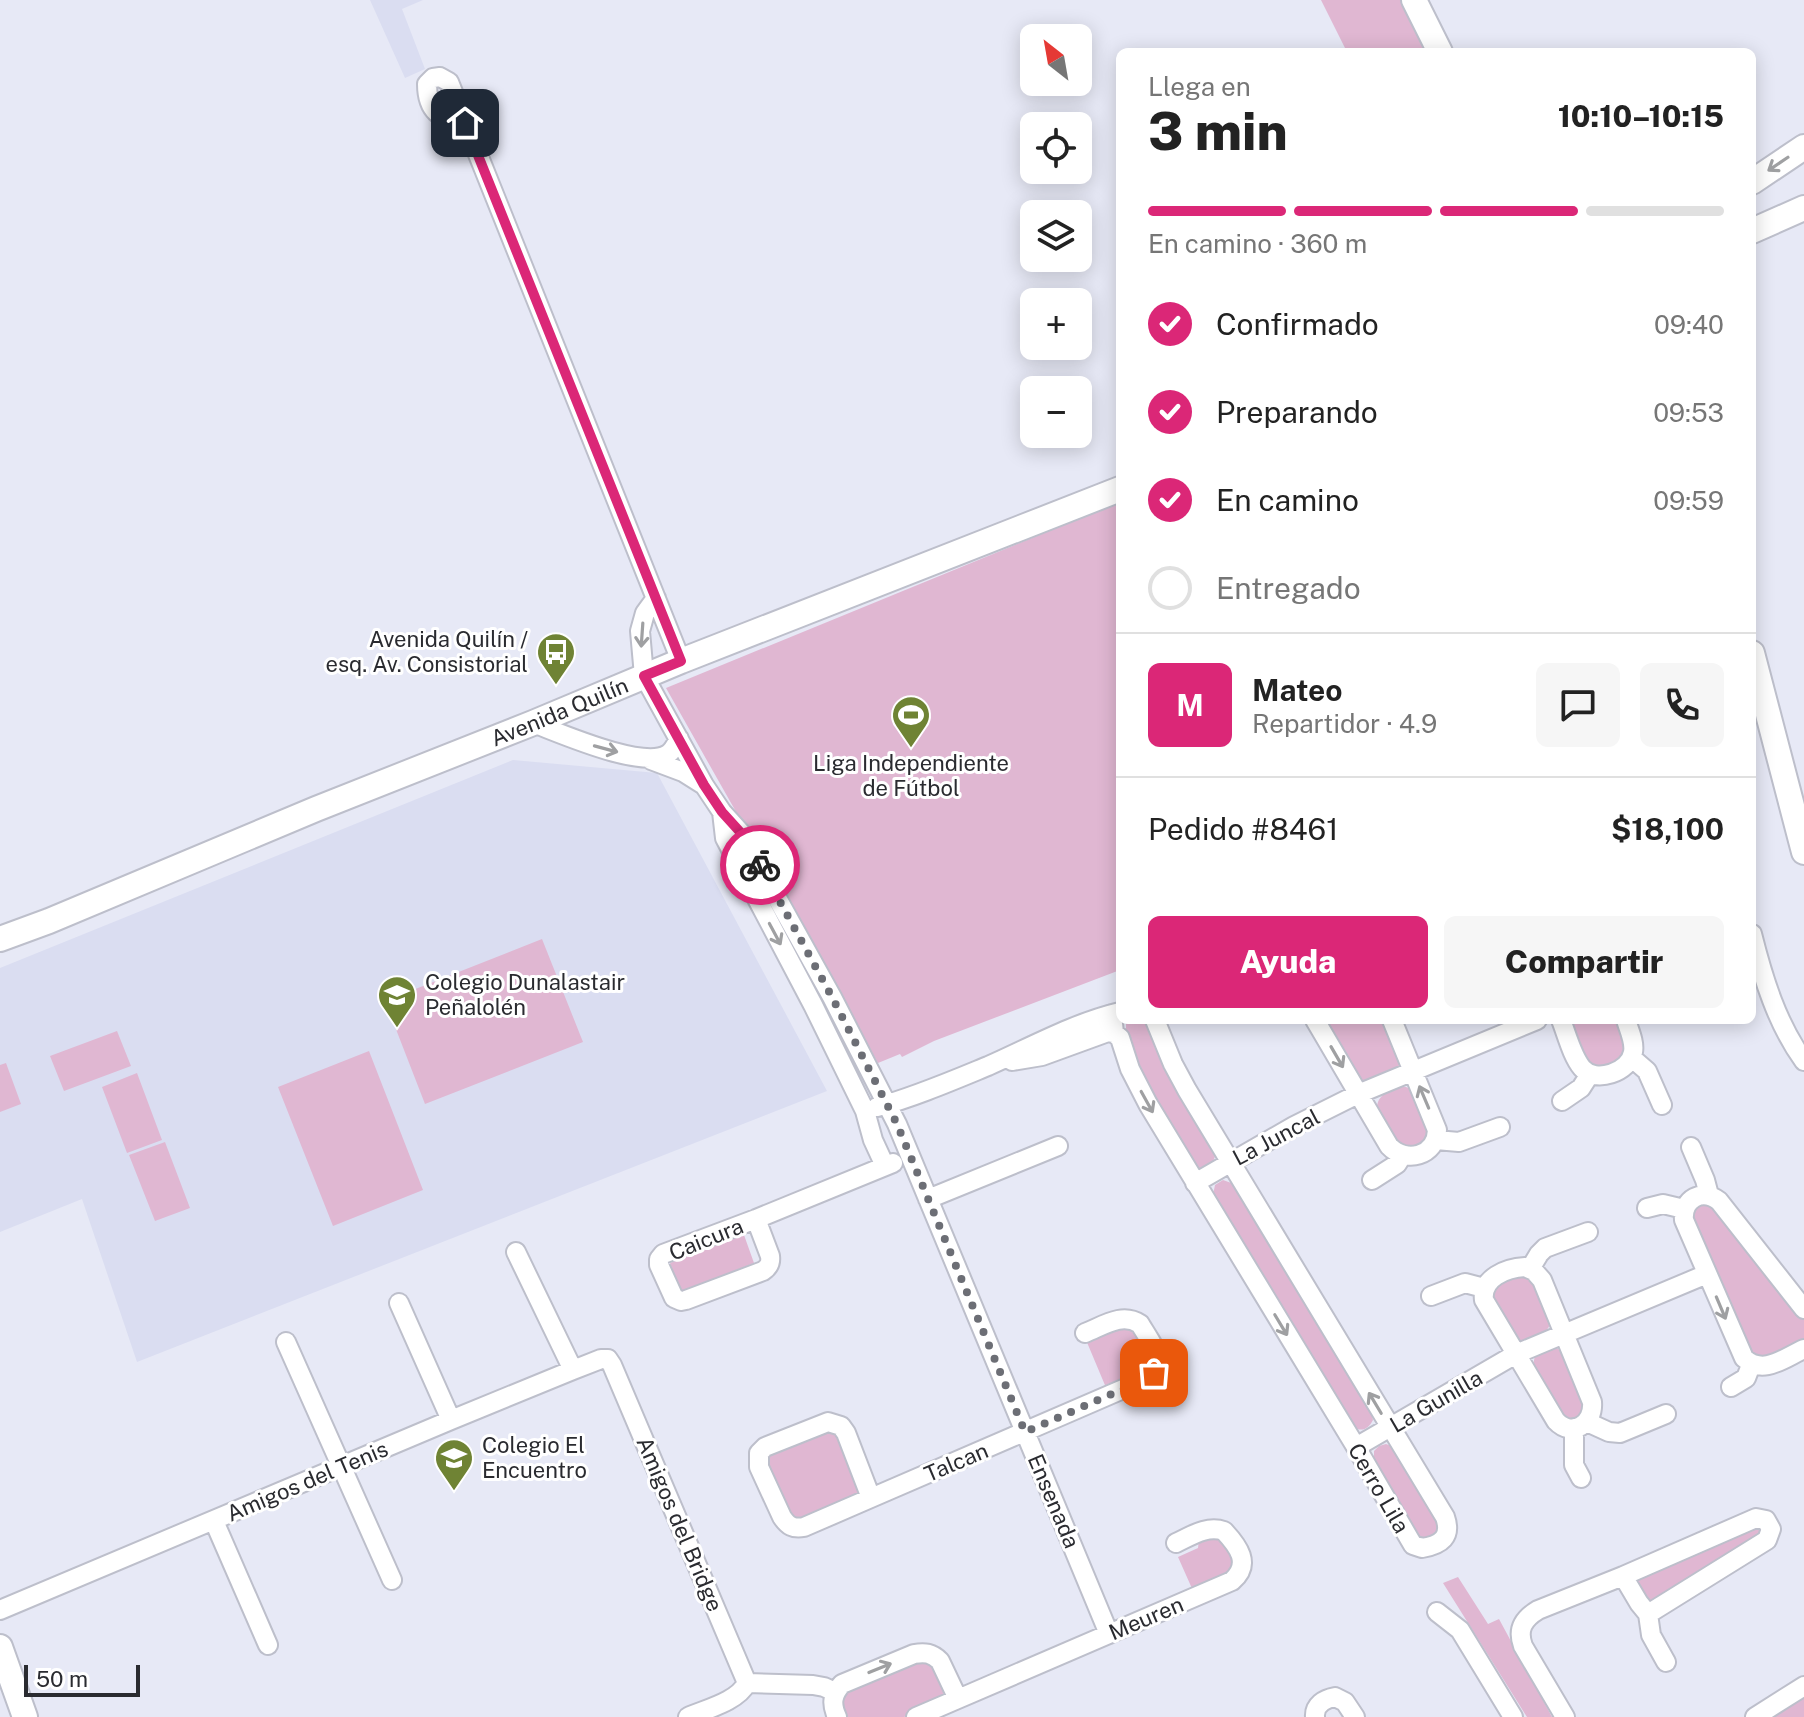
<!DOCTYPE html>
<html lang="es">
<meta charset="utf-8">
<style>
body{margin:0;font-family:"Public Sans",sans-serif;background:#f6f6f6;color:#222;height:100vh;display:flex;flex-direction:column;font-size:30px;white-space:nowrap}
*{box-sizing:border-box;margin:0}
p{font-size:26px;color:#767676}
.icon{flex:none;width:44px;height:44px;fill:none;stroke:currentColor;stroke-width:2;stroke-linecap:round;stroke-linejoin:round}
.map{position:relative;flex:1;overflow:hidden}
.side{position:absolute;left:1116px;top:48px;width:640px;height:976px;display:flex;flex-direction:column;background:#fff;border-radius:12px;box-shadow:0 4px 20px #0003}
.side>*{flex:none}
.needle{width:52px;rotate:329deg}
.tools{position:absolute;left:1020px;top:24px;display:grid;gap:16px}
.tools a{display:grid;place-items:center;width:72px;height:72px;border-radius:12px;background:#fff;box-shadow:0 4px 20px #0003;font-size:40px}
.scale{position:absolute;left:24px;bottom:20px;width:116px;box-sizing:border-box;padding-left:8px;border:4px solid #2a2b30;border-top:0;font-size:22px;line-height:28px;white-space:nowrap;color:#2a2b30;-webkit-text-stroke:6px #fff;paint-order:stroke}
.pin{position:absolute;display:grid;place-items:center;width:68px;height:68px;color:#fff;margin:-34px;border-radius:16px;box-shadow:0 4px 12px #0006}
.courier{position:absolute;display:grid;place-items:center;width:80px;height:80px;margin:-40px;border:6px solid #db2777;border-radius:50%;background:#fff;color:#222;box-shadow:0 2px 10px #0007}
.head em{font-style:normal;font-weight:800}
.head div{display:flex;flex-direction:column-reverse}
.head{display:flex;align-items:center;justify-content:space-between;height:136px;padding:0 32px}
h1{font-size:52px;font-weight:800;line-height:60px}
.bar{display:grid;grid-template-columns:repeat(4,1fr);gap:12px 8px;align-content:center;height:96px;padding:0 32px}
.bar i{height:10px;border-radius:6px;background:#e0e0e0}
.bar .current{background:#db2777}
.bar p{grid-column:span 4}
.line{display:flex;align-items:center;gap:20px;padding:0 32px;border-top:2px solid #e0e0e0}
.line div{flex:1}
.round{display:grid;place-items:center;flex:none;width:84px;height:84px;border-radius:12px;background:#f6f6f6}
ol{padding:0 32px;list-style:none}
li{display:flex;align-items:center;gap:24px;height:88px}
li p{margin-inline-start:auto}
li .icon{padding:8px;border-radius:50%;background:#db2777;color:#fff;stroke-width:4}
li:last-child{color:#767676}
li i{width:44px;height:44px;border:4px solid #e0e0e0;border-radius:50%}
.action{display:flex;gap:16px;margin-top:auto;padding:16px 32px}
.action a{flex:1;height:92px;border-radius:12px;background:#db2777;color:#fff;font-size:32px;font-weight:800;line-height:92px;text-align:center}
.action a+a{background:#f6f6f6;color:#222}
.map>svg:first-child{display:block}
.built{fill:#daddf1}
.green{fill:#e0b7d2}
.lines{fill:none;stroke-linecap:round;stroke-linejoin:round}
.street-casing{stroke:#bdbfcb;stroke-width:22}
.secondary-casing{stroke:#bdbfcb;stroke-width:28}
.street{stroke:#fff;stroke-width:18}
.secondary{stroke:#fff;stroke-width:24}
.oneway{stroke:#9fa0a2}
.done{stroke:#6c6e75;stroke-width:8;stroke-dasharray:0 14.4}
.route{stroke:#db2777;stroke-width:10}
.labels{text-anchor:middle;stroke-width:6;stroke-linejoin:round;paint-order:stroke}
.poi-label{font-size:22px;fill:#2a2b30;stroke:#fff;text-anchor:start}
.street-label{font-size:22px;fill:#2a2b30;stroke:#fff}
</style>
<div class="map">
<svg width="1804" height="1717" viewBox="0 0 1804 1717">
<rect width="100%" height="100%" fill="#e7e9f6"/>
<path class="built" d="M370,0h53l-21,9 23,60 -20,9z
M513,760l144,13 170,318 -690,271 -55,-163 -82,33v-264z"/>
<path class="green" d="M1321,0h86l26,52h-86z
M1120,502v468l-186,71 -32,16 -2,-3 -22,9 -212,-375z
M542,939l41,103 -158,62 -40,-103z
M1131,1020h13l4,4 67,129c1,9 -7,14 -16,15l-5,-4 -53,-90 -15,-42v-8z
M1322,1020h63l15,41 -2,8 -35,13 -4,-3z
M1568,1020h52c9,31 13,29 -13,49l-19,-4z
M117,1031l14,35 -67,25 -14,-35z
M369,1051l54,139 -90,36 -55,-139z
M6,1063l15,41 -21,8v-47z
M137,1073l25,67 -35,13 -25,-66z
M1406,1087l7,3 18,42 -12,18 -19,-1 -23,-41c0,-14 16,-21 29,-21z
M165,1142l25,66 -35,13 -26,-66z
M1223,1180l11,4 137,226 2,10c-4,8 -10,12 -18,8l-142,-233 2,-10z
M1697,1204h15l92,115v22l-36,18 -14,-1 -61,-134 -2,-14z
M744,1235l10,28 -73,29 -11,-29z
M1521,1274l12,5 18,42c-3,14 -16,16 -27,21l-7,-2 -22,-32 -4,-15 4,-8z
M1118,1325h13l20,29v14l-44,22 -21,-50z
M1554,1347l8,4 24,52v13l-19,6 -34,-56 2,-11z
M822,1428l17,5 21,58 -2,4 -53,25h-13l-27,-63z
M1386,1444l8,3 46,75 -3,13 -17,5 -46,-78v-11l5,-5z
M1754,1528l9,2 -4,9 -106,66 -8,-6 -9,-22z
M1211,1535l16,6 9,28 -42,24 -16,-36 20,-9 1,-8z
M1458,1577l30,47 11,-5 53,98h-25l-84,-134z
M918,1659l13,2 14,29c-4,13 -28,24 -41,27 -16,0 -42,0 -59,0l-4,-18 4,-8z
M1804,1695v22h-34z"/>
<g class="lines">
<g class="street-casing">
<path id="street" d="M465,123c-25,-3 -38,-12 -38,-39l6,-6 7,-1 9,5 232,579
M656,598l-11,15 -5,18 4,45 60,109 18,27 19,21 91,164 65,127 212,510
M533,723c27,10 110,47 135,31 5,-3 8,-10 11,-15
M651,760l32,12 19,12
M722,812l3,26 88,167 52,106 8,29 12,26
M1752,934c11,44 25,90 52,127
M1112,1014l2,19 6,5 10,31 18,35 208,343 54,93 3,5 9,3c19,-3 30,-11 23,-31l-258,-427 -14,-26 -18,-44
M1315,1020l74,126c17,18 47,10 48,-16l-45,-110
M1561,1020c6,15 11,36 21,48 13,16 48,4 51,-16 2,-10 -4,-22 -7,-32
M1632,1058l15,13 15,34
M1012,1061l30,-5 66,-24 6,1
M1562,1101l19,-13 9,-14
M877,1107c35,-9 77,-27 111,-41 43,-19 86,-43 132,-54
M1436,1140l23,2 41,-15
M1691,1147l14,33 4,15
M1372,1180l25,-16 5,-8
M1195,1183l99,-57 64,-32 179,-74
M928,1199l130,-53
M1647,1208l16,-4 21,5
M756,1219l14,37c1,7 -1,11 -7,15l-77,29 -5,1 -7,-3 -15,-33v-6l4,-5z
M756,1219l137,-56
M516,1252l57,118
M1525,1267l9,4 8,9 50,122c2,22 -20,36 -36,19l-72,-121c-3,-22 22,-32 41,-33z
M1530,1269l9,-15 6,-6 43,-16
M1431,1296l34,-13 19,5
M399,1303l52,117
M1804,1309l-85,-108c-17,-13 -37,-2 -35,19l60,138c19,18 40,0 60,-9
M286,1342l106,238
M1731,1387l15,-9 5,-13
M828,1422l13,4 5,7 25,65 -67,29c-11,2 -16,-1 -22,-10l-23,-50v-14l6,-6z
M1587,1422l22,10 11,1 46,-19
M1574,1428v37l7,13
M1356,1447l160,-93 191,-80
M871,1498l273,-118c28,-14 7,-37 -4,-56 -18,-12 -37,2 -55,9
M214,1521l54,124
M0,1610l451,-190 122,-50 28,-11h7l4,6 135,318
M1437,1612l23,18 53,87
M1648,1614l3,21 15,27
M747,1683l66,2 11,2 11,5
M958,1699l274,-118c20,-17 6,-35 -8,-50 -17,-6 -33,5 -48,12
M688,1717c18,-8 49,-15 59,-34
M837,1717c-6,-13 -5,-22 5,-33l72,-30c11,-2 18,-1 26,7l18,38 -42,18
M1315,1717c-1,-12 9,-18 20,-20l10,5 10,15
M1565,1717l-42,-71c-6,-16 0,-27 15,-36l85,-34 133,-58 10,2 5,9 -4,11 -119,74 -9,-11 -16,-27
M1755,1717l49,-31"/>
</g>
<g class="secondary-casing">
<g id="secondary">
<path d="M1414,0l26,52"/>
<path d="M1752,182l52,-35"/>
<path d="M1752,231l52,-23"/>
<path d="M1752,653l52,199"/>
<path id="s1" d="M0,939l49,-18 267,-112 217,-86 148,-62 439,-172"/>
<path d="M0,1647l25,70"/>
</g>
</g>
<use href="#street" class="street"/>
<use href="#secondary" class="secondary"/>
</g>
<defs><path id="oneway-shaft" d="M-6 0H5M1.5-3L5.5 0L1.5 3" fill="none" stroke-width="1.6" stroke-linecap="round" stroke-linejoin="round" transform="scale(2)"/></defs>
<g class="oneway">
<use href="#oneway-shaft" transform="translate(1778 164) rotate(146)"/>
<use href="#oneway-shaft" transform="translate(642 635) rotate(94)"/>
<use href="#oneway-shaft" transform="translate(606 749) rotate(15)"/>
<use href="#oneway-shaft" transform="translate(775 934) rotate(62)"/>
<use href="#oneway-shaft" transform="translate(1337 1057) rotate(60)"/>
<use href="#oneway-shaft" transform="translate(1424 1097) rotate(-113)"/>
<use href="#oneway-shaft" transform="translate(1147 1102) rotate(61)"/>
<use href="#oneway-shaft" transform="translate(1721 1308) rotate(67)"/>
<use href="#oneway-shaft" transform="translate(1281 1325) rotate(59)"/>
<use href="#oneway-shaft" transform="translate(1375 1403) rotate(-121)"/>
<use href="#oneway-shaft" transform="translate(880 1668) rotate(-22)"/>
</g>
<g class="lines">
<path class="done" d="M760,865l72,132 65,127 128,308 119,-52 10,-7"/>
<path class="route" d="M465,123l216,538 -37,15 60,109 18,27 19,21 19,32"/>
</g>
<defs>
<g id="bus-pin" transform="scale(2)"><path d="M0 17L-7.5 6A9.5 9.5 0 1 1 7.5 6Z" fill="#6f8334" stroke="#fff"/><path d="M-5-6H5V4H4V6H2V4H-2V6H-4V4H-5ZM-3.5-4V0h7V-4ZM-3.5 1.2v1.5H-2V1.2ZM2 1.2v1.5H3.5V1.2Z" fill="#fff"/></g>
<g id="stadium-pin" transform="scale(2)"><path d="M0 17L-7.5 6A9.5 9.5 0 1 1 7.5 6Z" fill="#6f8334" stroke="#fff"/><path d="M0-5a6.5 5 0 1 0 0 10a6.5 5 0 1 0 0-10ZM-3.5-1.8h7v3.6h-7Z" fill="#fff"/></g>
<g id="school-pin" transform="scale(2)"><path d="M0 17L-7.5 6A9.5 9.5 0 1 1 7.5 6Z" fill="#6f8334" stroke="#fff"/><path d="M0-5L7-2L0 1L-7-2ZM-4 1L0 2.5L4 1V4Q0 6-4 4Z" fill="#fff"/></g>
</defs>
<g fill-rule="evenodd">
<use href="#bus-pin" x="556" y="652"/>
<use href="#stadium-pin" x="911" y="715"/>
<use href="#school-pin" x="397" y="995"/>
<use href="#school-pin" x="454" y="1458"/>
</g>
<g class="labels">
<g class="poi-label">
<text x="528" y="647" text-anchor="end">Avenida Quilín /<tspan x="528" dy="25">esq. Av. Consistorial</tspan></text>
<text x="911" y="771" text-anchor="middle">Liga Independiente<tspan x="911" dy="25">de Fútbol</tspan></text>
<text x="425" y="990">Colegio Dunalastair<tspan x="425" dy="25">Peñalolén</tspan></text>
<text x="482" y="1453">Colegio El<tspan x="482" dy="25">Encuentro</tspan></text>
</g>
<g class="street-label">
<text dy="8" stroke="none"><textPath href="#s1" startOffset="604">Avenida Quilín</textPath></text>
<text transform="translate(1276 1137) rotate(-28)" y="8">La Juncal</text>
<text transform="translate(706 1239) rotate(-22)" y="8">Caicura</text>
<text transform="translate(1436 1401) rotate(-30)" y="8">La Gunilla</text>
<text transform="translate(956 1462) rotate(-23)" y="8">Talcan</text>
<text transform="translate(307 1481) rotate(-23)" y="8">Amigos del Tenis</text>
<text transform="translate(1379 1488) rotate(60)" y="8">Cerro Lila</text>
<text transform="translate(1054 1501) rotate(67)" y="8">Ensenada</text>
<text transform="translate(680 1524) rotate(67)" y="8">Amigos del Bridge</text>
<text transform="translate(1146 1618) rotate(-23)" y="8">Meuren</text>
</g>
</g>
</svg>
<div class="tools">
<a><svg class="needle" viewBox="-14 -14 28 28"><path d="M0-13l5 13h-10z" fill="#e53935"/><path d="M0 13l5-13h-10z" fill="#767676"/></svg></a>
<a><svg class="icon" aria-label="locate" viewBox="0 0 24 24"><circle cx="12" cy="12" r="6"/><path d="M12 2v4M12 18v4M2 12h4M18 12h4"/></svg></a>
<a><svg class="icon" aria-label="layers" viewBox="0 0 24 24"><path d="M12 4l9 5-9 5-9-5zM3 14l9 5 9-5"/></svg></a>
<a>+</a>
<a>−</a>
</div>
<div class="scale">50 m</div>
<div class="pin" style="left:1154px;top:1373px;background:#ea580c"><svg class="icon" aria-label="bag" viewBox="0 0 24 24"><path d="M5 8h14l-1 12H6zM9 8a3 3 0 0 1 6 0"/></svg></div>
<div class="pin" style="left:465px;top:123px;background:#1f2937"><svg class="icon" aria-label="home" viewBox="0 0 24 24"><path d="M3 11l9-7 9 7M6 9v11h12V9"/></svg></div>
<div class="courier" style="left:760px;top:865px"><svg class="icon" aria-label="bike" viewBox="0 0 24 24"><circle cx="6" cy="16" r="4"/><circle cx="18" cy="16" r="4"/><path d="M6 16l4-8h5l3 8M10 8l3 8H6M13 5h3"/></svg></div>
<section class="side">
<div class="head"><div><h1>3 min</h1><p>Llega en</p></div><em>10:10–10:15</em></div>
<div class="bar"><i class="current"></i><i class="current"></i><i class="current"></i><i></i><p>En camino · 360 m</p></div>
<ol>
<li><svg class="icon" aria-label="check" viewBox="0 0 24 24"><path d="M5 12l5 5 9-10"/></svg>Confirmado<p>09:40</p></li>
<li><svg class="icon" aria-label="check" viewBox="0 0 24 24"><path d="M5 12l5 5 9-10"/></svg>Preparando<p>09:53</p></li>
<li><svg class="icon" aria-label="check" viewBox="0 0 24 24"><path d="M5 12l5 5 9-10"/></svg>En camino<p>09:59</p></li>
<li><i></i>Entregado</li>
</ol>
<div class="line" style="height:144px"><b class="round" style="background:#db2777;color:#fff">M</b><div><b>Mateo</b><p>Repartidor · 4.9</p></div><a class="round"><svg class="icon" aria-label="chat" viewBox="0 0 24 24"><path d="M4 5h16v11H9l-5 4z"/></svg></a><a class="round"><svg class="icon" aria-label="phone" viewBox="0 0 24 24"><path d="M5 4h4l2 5-3 2q2 4 5 5l2-3 5 2v4C11 20 4 13 5 4z"/></svg></a></div>
<div class="line" style="height:104px"><div>Pedido #8461</div><b>$18,100</b></div>
<div class="action"><a>Ayuda</a><a>Compartir</a></div>
</section>
</div>
